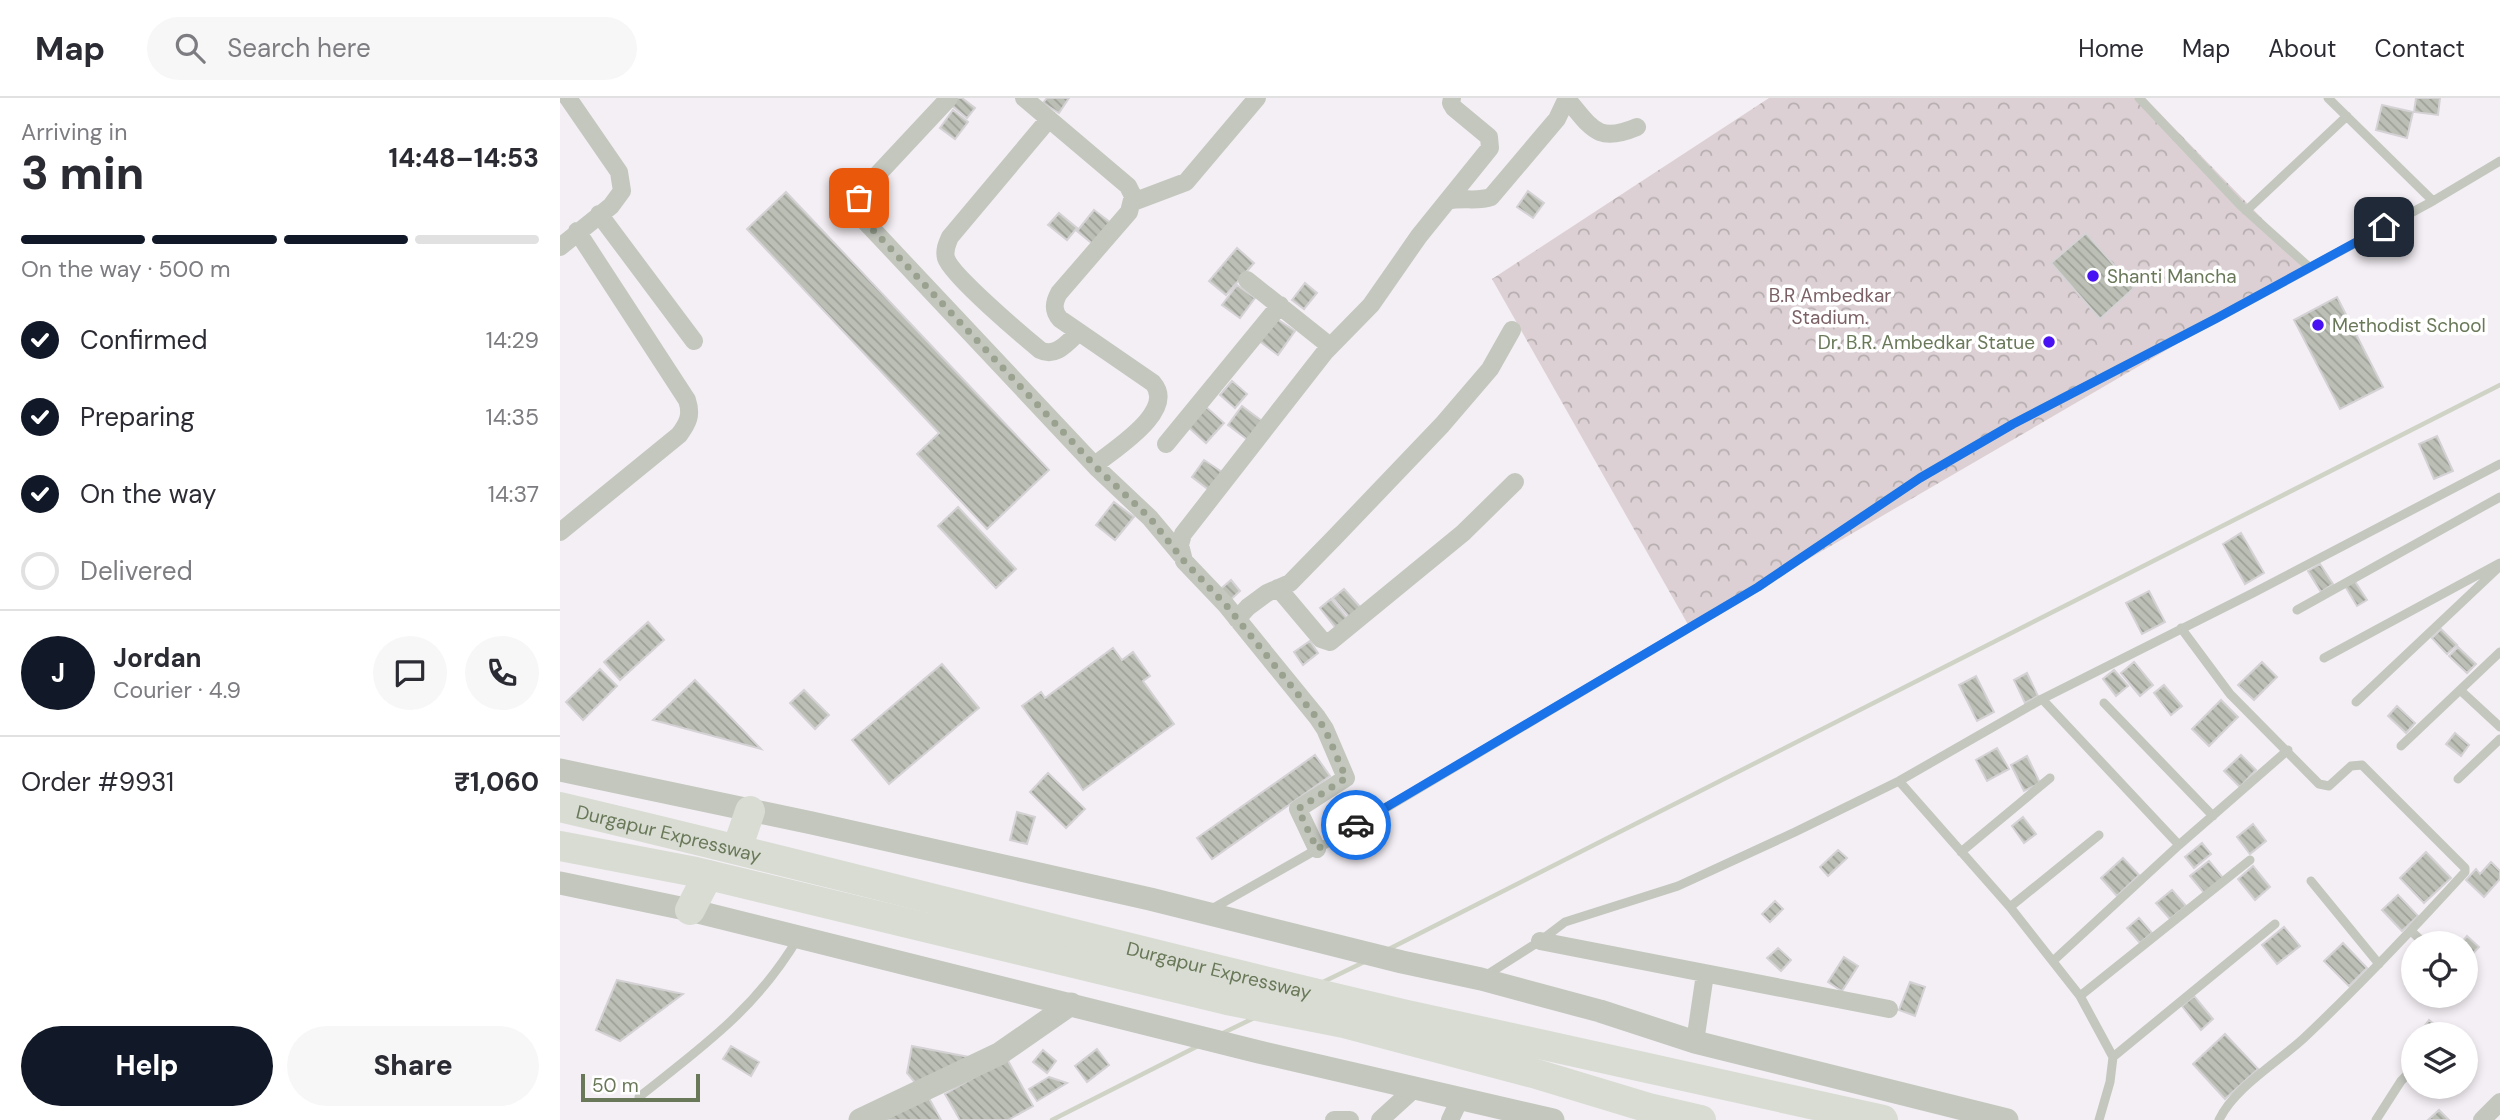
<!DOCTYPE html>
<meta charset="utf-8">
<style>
body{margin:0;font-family:"DM Sans",sans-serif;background:#f7f7f7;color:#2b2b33;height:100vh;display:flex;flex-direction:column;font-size:26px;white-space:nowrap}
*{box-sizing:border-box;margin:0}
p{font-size:23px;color:#7c7c81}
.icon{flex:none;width:38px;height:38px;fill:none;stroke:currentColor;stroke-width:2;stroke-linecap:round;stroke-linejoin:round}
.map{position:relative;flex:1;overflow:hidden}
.side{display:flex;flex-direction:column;background:#fff;width:560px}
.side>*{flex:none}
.fabs{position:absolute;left:1841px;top:833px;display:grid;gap:14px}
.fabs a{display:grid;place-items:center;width:77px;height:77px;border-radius:50%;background:#fff;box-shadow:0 4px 10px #0003;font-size:35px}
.scale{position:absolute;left:21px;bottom:18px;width:119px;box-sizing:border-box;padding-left:7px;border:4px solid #697858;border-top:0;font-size:19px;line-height:24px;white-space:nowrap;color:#697858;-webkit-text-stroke:5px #fff;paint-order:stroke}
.pin{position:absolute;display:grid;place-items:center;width:60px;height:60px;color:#fff;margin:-30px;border-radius:14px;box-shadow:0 4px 10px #0006}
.courier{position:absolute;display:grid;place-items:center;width:70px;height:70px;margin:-35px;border:5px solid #1a73e8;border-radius:50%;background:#fff;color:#222;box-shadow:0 2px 9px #0007}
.summary em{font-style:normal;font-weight:800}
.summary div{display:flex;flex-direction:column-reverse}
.summary{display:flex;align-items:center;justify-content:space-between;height:119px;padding:0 21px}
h1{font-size:46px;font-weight:800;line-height:52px}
.bar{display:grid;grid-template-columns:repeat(4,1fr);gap:10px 7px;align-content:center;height:84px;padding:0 21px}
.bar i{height:9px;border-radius:5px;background:#e1e1e2}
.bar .active{background:#111827}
.bar p{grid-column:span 4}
.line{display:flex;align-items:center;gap:18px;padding:0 21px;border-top:2px solid #e1e1e2}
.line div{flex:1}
.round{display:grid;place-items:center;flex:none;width:74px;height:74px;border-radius:37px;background:#f7f7f7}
ol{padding:0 21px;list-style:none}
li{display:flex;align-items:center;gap:21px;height:77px}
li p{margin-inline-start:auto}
li .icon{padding:7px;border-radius:50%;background:#111827;color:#fff;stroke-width:4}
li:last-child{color:#7c7c81}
li i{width:38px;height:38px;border:4px solid #e1e1e2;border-radius:50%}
.button{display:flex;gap:14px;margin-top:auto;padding:14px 21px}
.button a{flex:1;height:80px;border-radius:42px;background:#111827;color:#fff;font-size:28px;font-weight:800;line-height:80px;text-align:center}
.button a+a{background:#f7f7f7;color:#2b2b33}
header{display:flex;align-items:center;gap:42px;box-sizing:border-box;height:98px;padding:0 35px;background:#fff;border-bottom:2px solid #e1e1e2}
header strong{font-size:33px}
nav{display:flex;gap:38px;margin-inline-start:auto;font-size:24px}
.search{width:490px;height:63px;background:#f7f7f7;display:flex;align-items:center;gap:18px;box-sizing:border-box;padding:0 24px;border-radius:38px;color:#7c7c81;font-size:26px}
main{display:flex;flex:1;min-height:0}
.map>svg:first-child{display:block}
.park{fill:url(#park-crowns)}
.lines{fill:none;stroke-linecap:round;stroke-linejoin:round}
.stream{stroke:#cfd3c5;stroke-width:4.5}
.building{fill:url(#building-back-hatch);stroke:#d5d2d5;stroke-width:2}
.service{stroke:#c3c7be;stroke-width:9}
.minor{stroke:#c3c7be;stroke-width:18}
.tertiary{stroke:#c3c7be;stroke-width:23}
.trunk{stroke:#d8dcd3;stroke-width:30}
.done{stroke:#9aa28f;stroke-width:7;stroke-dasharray:0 12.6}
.route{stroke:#1a73e8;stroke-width:9}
.poi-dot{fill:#4812f2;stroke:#fff;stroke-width:2.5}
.labels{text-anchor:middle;stroke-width:7;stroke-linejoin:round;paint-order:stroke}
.poi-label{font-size:19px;fill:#697858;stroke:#fff;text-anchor:start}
.park-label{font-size:19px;fill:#7a6065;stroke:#fff}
.street-label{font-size:19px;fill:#697858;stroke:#fff}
</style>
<header>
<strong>Map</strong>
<div class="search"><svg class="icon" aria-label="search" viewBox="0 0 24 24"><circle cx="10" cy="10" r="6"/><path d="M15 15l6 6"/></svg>Search here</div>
<nav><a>Home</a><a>Map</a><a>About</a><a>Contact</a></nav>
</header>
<main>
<section class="side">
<div class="summary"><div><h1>3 min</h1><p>Arriving in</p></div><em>14:48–14:53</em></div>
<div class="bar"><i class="active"></i><i class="active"></i><i class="active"></i><i></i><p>On the way · 500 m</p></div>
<ol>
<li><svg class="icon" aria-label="check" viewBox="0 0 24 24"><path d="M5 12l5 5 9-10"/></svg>Confirmed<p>14:29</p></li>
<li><svg class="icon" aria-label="check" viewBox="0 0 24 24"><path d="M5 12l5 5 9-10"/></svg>Preparing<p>14:35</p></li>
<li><svg class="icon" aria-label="check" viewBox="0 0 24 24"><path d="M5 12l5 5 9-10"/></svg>On the way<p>14:37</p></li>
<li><i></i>Delivered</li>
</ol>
<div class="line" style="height:126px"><b class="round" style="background:#111827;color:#fff">J</b><div><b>Jordan</b><p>Courier · 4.9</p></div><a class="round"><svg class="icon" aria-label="chat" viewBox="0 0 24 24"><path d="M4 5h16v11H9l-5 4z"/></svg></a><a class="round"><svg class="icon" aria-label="phone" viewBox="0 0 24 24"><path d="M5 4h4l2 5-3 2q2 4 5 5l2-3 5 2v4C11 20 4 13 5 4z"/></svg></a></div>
<div class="line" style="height:91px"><div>Order #9931</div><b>₹1,060</b></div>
<div class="button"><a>Help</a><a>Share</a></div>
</section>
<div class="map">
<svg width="1940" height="1022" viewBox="0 0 1940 1022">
<defs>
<pattern id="park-crowns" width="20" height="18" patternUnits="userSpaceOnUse" patternTransform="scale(1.75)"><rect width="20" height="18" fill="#dcd0d4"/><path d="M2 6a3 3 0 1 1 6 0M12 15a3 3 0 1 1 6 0" fill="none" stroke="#b6aeaf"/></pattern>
<pattern id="building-back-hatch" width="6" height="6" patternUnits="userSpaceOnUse" patternTransform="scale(1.75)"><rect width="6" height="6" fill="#bcbfb5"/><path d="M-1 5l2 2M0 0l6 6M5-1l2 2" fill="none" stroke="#9da096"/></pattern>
</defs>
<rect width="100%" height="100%" fill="#f4eff4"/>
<path class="park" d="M1209,0h376l164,169 -619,361 -198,-349z"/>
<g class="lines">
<path class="stream" d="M827,852l1113,-565
M761,885l43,-21
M661,936l33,-16
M492,1022l146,-74"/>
</g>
<path class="building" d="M397,0h5l13,10 -8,10 -16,-13z
M487,0h22l-10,15 -16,-10z
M1856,0h24l-2,17 -24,-3z
M1822,7l31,7 -6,26 -31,-8z
M393,12l15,12 -13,17 -15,-11z
M968,93l16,12 -11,15 -16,-11z
M226,94l263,278 -62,59 -70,-75 22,-21 -192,-204z
M534,112l17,13 -17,22 -17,-14z
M499,115l18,15 -10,12 -19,-15z
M1526,135l48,55 -34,31 -49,-56z
M677,150l17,15 -28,32 -17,-14z
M745,185l12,10 -13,16 -12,-9z
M677,187l18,13 -15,20 -18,-13z
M1777,199l46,90 -43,22 -46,-89z
M714,219l21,14 -17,24 -20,-15z
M672,283l15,13 -12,14 -15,-13z
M682,308l20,15 -14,19 -20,-15z
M646,309l18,16 -18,20 -18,-16z
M1877,338l16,35 -19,8 -15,-35z
M644,362l18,12 -13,18 -17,-13z
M554,404l20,15 -19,23 -19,-15z
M398,409l58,62 -20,19 -58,-62z
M1681,435l23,40 -19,11 -22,-40z
M1760,466l13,20 -12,8 -13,-21z
M671,482l9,11 -14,13 -10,-11z
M1794,482l13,20 -10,6 -12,-20z
M784,491l18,20 -11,10 -18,-21z
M1589,493l16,31 -23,12 -16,-31z
M771,501l20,24 -12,9 -19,-24z
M88,524l16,18 -44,40 -16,-18z
M1881,531l16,16 -10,9 -15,-16z
M750,543l8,12 -15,12 -9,-13z
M1898,549l18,17 -9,9 -18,-17z
M553,550l9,12 11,-8 17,24 -7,5 31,43 -91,66 -61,-84 19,-14 4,6z
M1574,564l19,23 -13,11 -19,-23z
M1702,564l15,15 -23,23 -16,-15z
M382,566l37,44 -90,76 -37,-44z
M40,571l17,17 -34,34 -17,-18z
M1554,572l14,16 -12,10 -13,-17z
M1467,575l11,23 -13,7 -11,-23z
M1416,578l18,36 -17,9 -18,-36z
M135,582l66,69 -108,-29z
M1604,587l18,21 -11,9 -17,-22z
M244,592l25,25 -14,14 -25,-26z
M1661,602l17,17 -29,29 -17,-17z
M1837,608l18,17 -9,10 -18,-17z
M1895,635l14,12 -8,11 -15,-12z
M1437,650l12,21 -22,12 -11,-21z
M755,657l15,21 -118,83 -15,-21z
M1681,657l15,15 -16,17 -16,-16z
M1467,658l13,27 -16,8 -13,-26z
M488,675l37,36 -19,19 -36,-36z
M457,714l18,5 -8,27 -17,-4z
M1463,719l13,17 -12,9 -12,-17z
M1693,726l13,17 -16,13 -13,-17z
M1642,745l9,11 -17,14 -9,-11z
M1278,752l9,8 -19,18 -8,-9z
M1866,754l25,26 -27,25 -24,-25z
M1563,760l16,17 -22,21 -16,-18z
M1649,763l14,17 -18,16 -15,-18z
M1931,764l9,9v8l-16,18 -18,-17 10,-11 4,5z
M1693,768l17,21 -15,13 -17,-21z
M1612,792l14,16 -16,13 -14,-16z
M1838,797l20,21 -16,15 -20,-21z
M1215,803l8,8 -13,13 -8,-8z
M1579,820l13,15 -12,10 -13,-15z
M1724,829l16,19 -23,18 -15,-19z
M1907,838l12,11 -13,14v-18h-5z
M1783,845l24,25 -18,18 -25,-25z
M1218,850l13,12 -10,11 -14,-13z
M1284,859l14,9 -16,25 -14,-9z
M57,882l66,14 -63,47 -24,-11z
M1350,884l15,5 -10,29 -16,-6z
M1634,898l19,23 -12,11 -19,-24z
M1869,922l11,9 -4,5h-13l-3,-2z
M1665,936l33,35 -33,30 -32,-35z
M171,948l28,16 -8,14 -28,-17z
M352,948l62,12 -57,27 -10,-12z
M537,951l12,16 -22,17 -12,-16z
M483,952l13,11 -9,12 -14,-11z
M447,961l26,47 -25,14h-48l-15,-26z
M489,979l18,6 -30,18 -8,-12z
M365,993l16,29h-68z
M1879,1012l10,10h-21z"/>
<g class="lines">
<path class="service" d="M1579,0l102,108 68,61
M1768,0l105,103
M1686,113l101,-95
M1737,512l203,-113
M1621,530l49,66 89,90 10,2 22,-20 11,-1 103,103v4c-52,57 -105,113 -161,166 -26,24 -70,50 -85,82
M1764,560l176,-95
M1900,592l40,37
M1482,601l137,146
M1796,604l141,-133
M1544,605l109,113
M1841,648l99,-94
M1898,681l42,-40
M1339,683l111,126 70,89 33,61 -3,25 -11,38
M1401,754l89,-74
M1751,783l68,83
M1450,809l89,-72
M650,812l97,-55 451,-268 162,-109 93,-54 204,-106 216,-117 67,-40
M1851,833l13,12
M1493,863l126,-116 109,-95
M925,878l55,-35 25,-19 113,-36 117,-54 104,-51 143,-82 211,-106 247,-129
M1520,898l170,-136
M1553,959l162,-133
M79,999c63,-50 117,-88 159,-159
M1816,1022l25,-39 12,-12"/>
<path class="minor" d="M389,0l-85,91 -5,9 1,18 238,253 52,49 31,37
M464,0l104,88 5,10 -4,16 -70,81c-5,9 -7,17 1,26l93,64c24,28 -39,66 -58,82
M1007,1c25,29 30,45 70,28
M489,21l-99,118c-3,7 -6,13 -4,21 5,17 77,78 94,92 16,8 27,-7 39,-18
M887,103c15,-4 31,1 44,-4l66,-78 10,-21
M573,104l53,-20 71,-84
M39,116l95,127
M0,149l51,-41 11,-15 -3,-19 -51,-74
M687,182l83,66
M606,346l114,-139
M0,434l119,-97c9,-12 13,-20 8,-35l-110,-169
M718,490l43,51 9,3 133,-109 52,-51
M677,521l11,-12 19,-14 23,-10 44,-45 108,-113 48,-56 22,-39
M757,751l-19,-40 48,-31 -21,-49 -8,-12 -91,-112 -42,-44 -4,-16 3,-11 142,-182 46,-47 48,-69 71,-88 -1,-11 -35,-29 -3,-5 1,-5
M980,843l349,68
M1135,944l10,-68
M774,1022h16
M820,1022l35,-32
M890,1022l10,-21
M1922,1022l18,-18"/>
<path class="tertiary" d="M0,672l252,53 338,76 252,63 79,17 119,32 95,31 312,78
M0,785l130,27 569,142 294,68
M300,1022l139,-66 72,-50"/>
<g class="trunk">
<path id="s1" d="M0,709c282,66 561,142 843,207 160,36 320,70 480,106"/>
<path d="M0,748l136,26 531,128 117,23 189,50 116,35 52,12"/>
<path d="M177,751l13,-38"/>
<path d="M130,812l18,-35"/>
</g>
</g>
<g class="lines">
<path class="done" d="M299,100l1,18 238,253 52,49 34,43 42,44 91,113 8,11 21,49 -48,31 19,40 39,-24"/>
<path class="route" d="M796,727l402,-238 162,-109 93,-54 204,-106 167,-91"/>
</g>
<g class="poi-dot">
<circle cx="1533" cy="178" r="7"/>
<circle cx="1758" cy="227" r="7"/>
<circle cx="1489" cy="244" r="7"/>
</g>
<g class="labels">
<g class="poi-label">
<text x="1547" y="185">Shanti Mancha</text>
<text x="1772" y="234">Methodist School</text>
<text x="1475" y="251" text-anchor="end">Dr. B.R. Ambedkar Statue</text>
</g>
<g class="park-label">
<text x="1270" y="204">B.R Ambedkar<tspan x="1270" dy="22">Stadium.</tspan></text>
</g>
<g class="street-label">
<text dy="7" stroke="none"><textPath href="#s1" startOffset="112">Durgapur Expressway</textPath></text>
<text dy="7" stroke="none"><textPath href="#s1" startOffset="679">Durgapur Expressway</textPath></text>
</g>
</g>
</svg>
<div class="fabs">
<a><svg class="icon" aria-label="locate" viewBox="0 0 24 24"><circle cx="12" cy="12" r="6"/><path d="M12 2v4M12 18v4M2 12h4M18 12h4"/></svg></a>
<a><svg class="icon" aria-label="layers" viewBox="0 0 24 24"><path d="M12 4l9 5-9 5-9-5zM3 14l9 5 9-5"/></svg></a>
</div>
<div class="scale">50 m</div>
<div class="pin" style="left:299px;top:100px;background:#ea580c"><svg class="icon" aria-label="bag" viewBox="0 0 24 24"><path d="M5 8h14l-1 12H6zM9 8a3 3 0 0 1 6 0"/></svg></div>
<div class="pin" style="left:1824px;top:129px;background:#1f2937"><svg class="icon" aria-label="home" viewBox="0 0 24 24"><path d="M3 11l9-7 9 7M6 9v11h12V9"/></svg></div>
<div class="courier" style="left:796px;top:727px"><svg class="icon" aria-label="car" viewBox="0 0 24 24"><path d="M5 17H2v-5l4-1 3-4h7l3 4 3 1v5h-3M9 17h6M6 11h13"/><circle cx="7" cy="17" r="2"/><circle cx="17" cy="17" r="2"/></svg></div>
</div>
</main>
